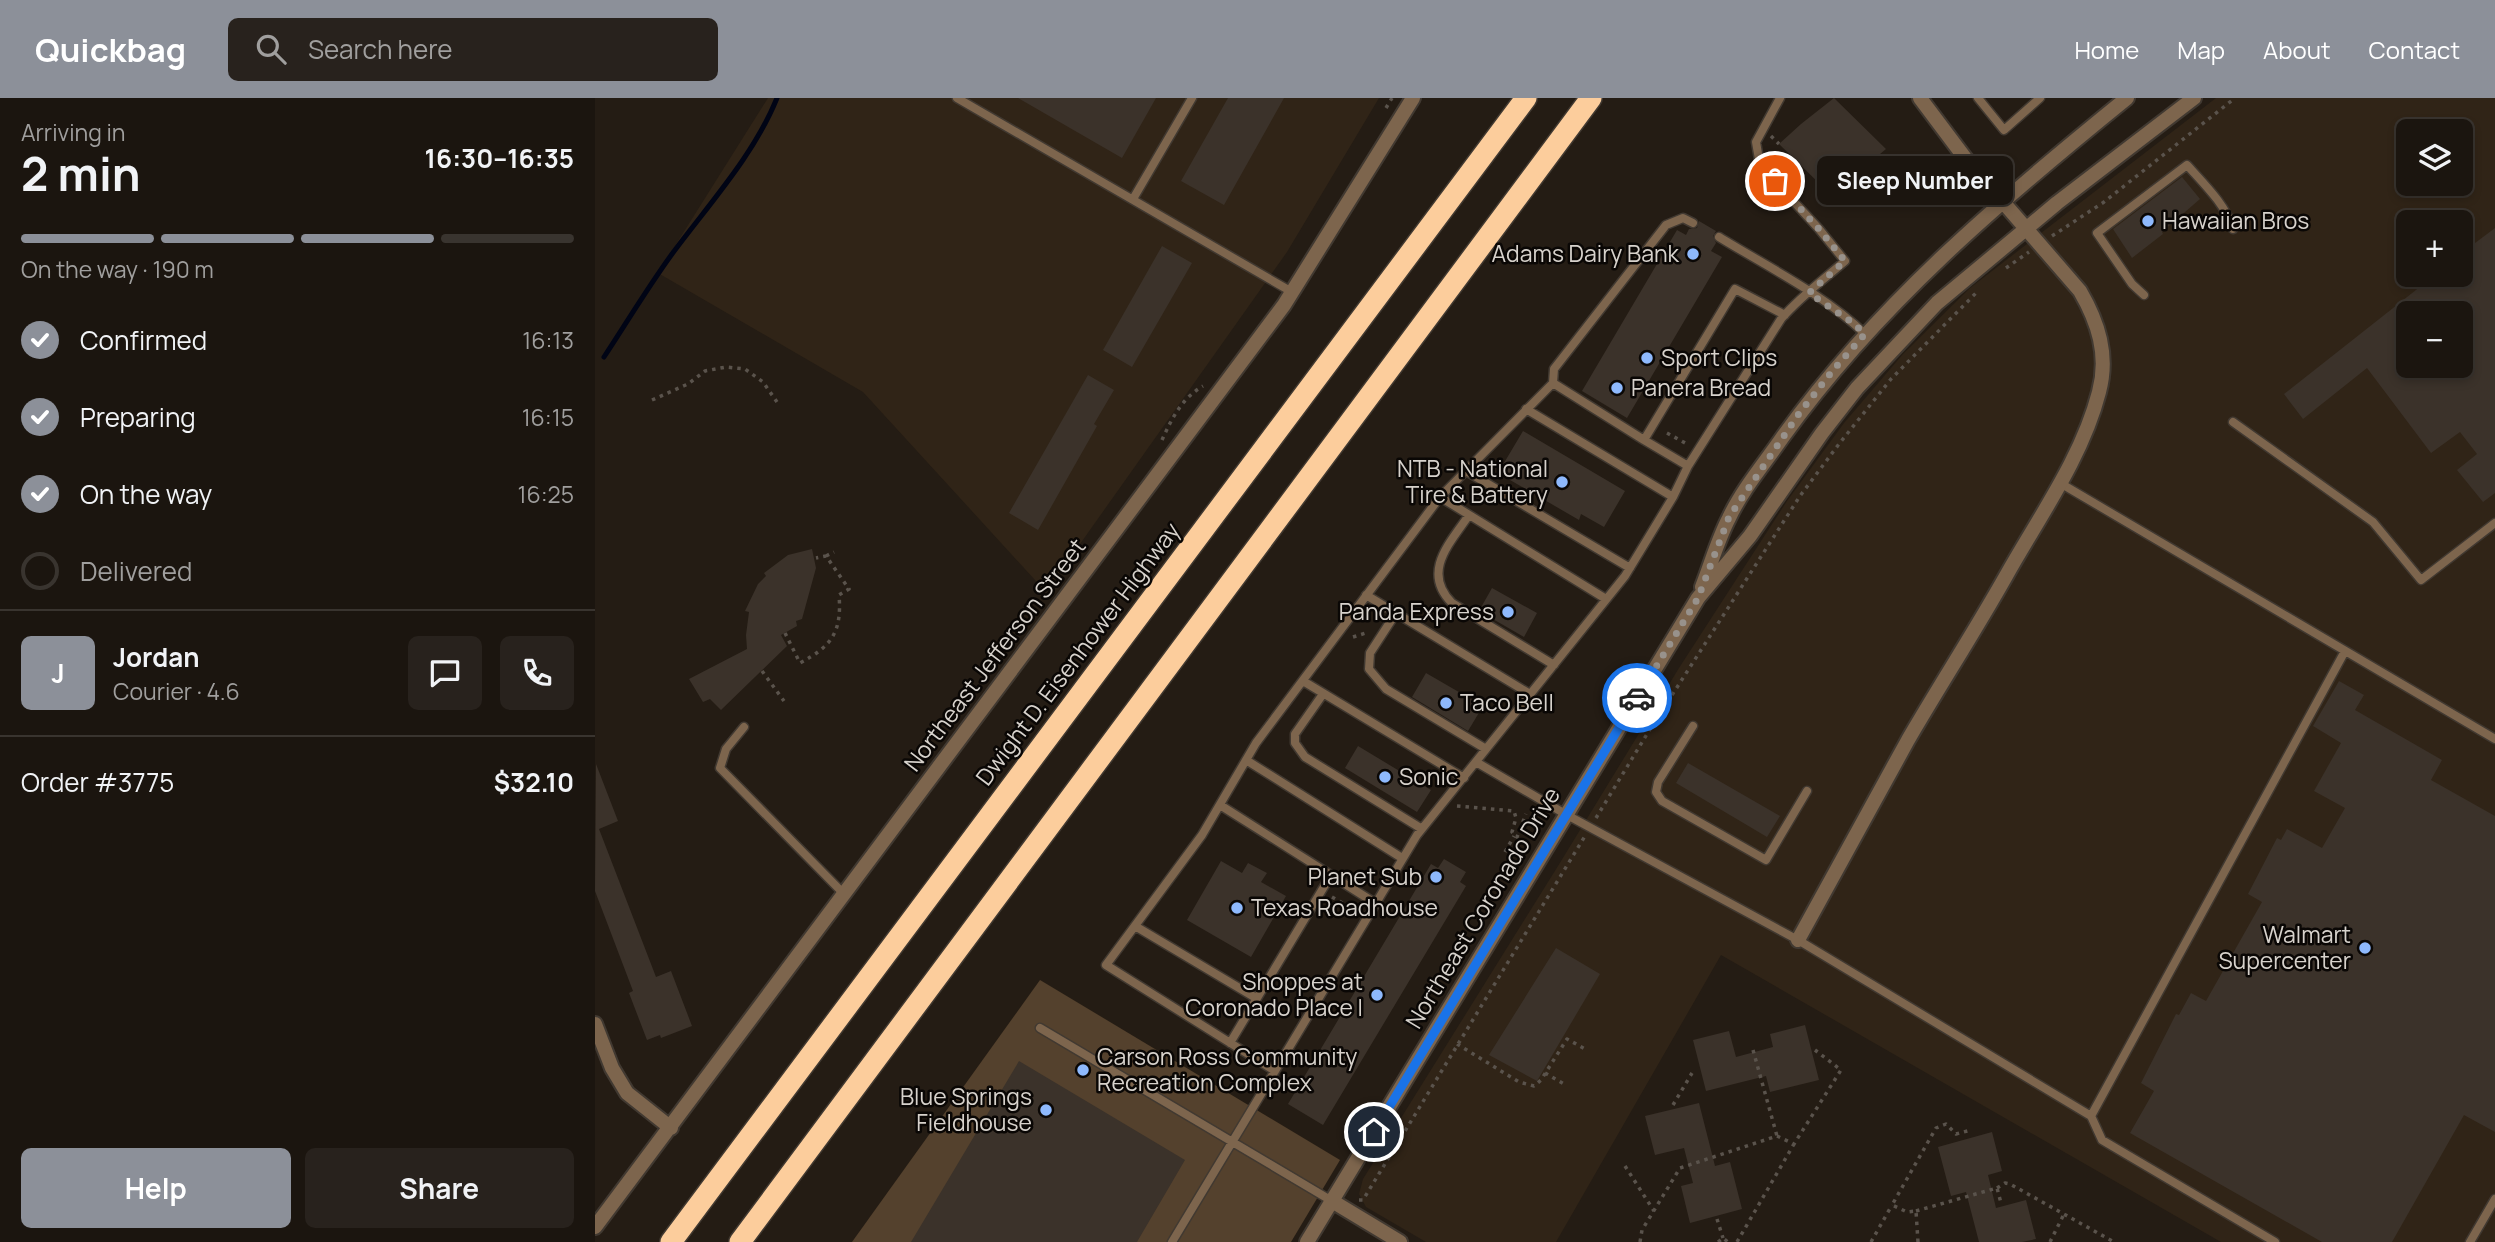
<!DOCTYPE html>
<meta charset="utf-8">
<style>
body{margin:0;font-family:Manrope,sans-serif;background:#28221d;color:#f1f3f6;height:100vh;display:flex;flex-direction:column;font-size:26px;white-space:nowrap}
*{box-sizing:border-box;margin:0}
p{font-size:23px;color:#a09f9e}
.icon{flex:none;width:38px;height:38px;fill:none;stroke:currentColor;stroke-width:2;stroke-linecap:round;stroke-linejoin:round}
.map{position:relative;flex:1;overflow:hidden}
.sheet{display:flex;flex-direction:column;background:#1b150f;width:595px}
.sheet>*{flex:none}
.controls{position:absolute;left:1801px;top:21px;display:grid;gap:14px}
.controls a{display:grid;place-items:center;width:77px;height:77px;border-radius:10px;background:#1b150f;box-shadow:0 4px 10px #0003,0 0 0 2px #39342f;font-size:35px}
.pin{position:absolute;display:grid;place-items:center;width:60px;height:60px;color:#fff;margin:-30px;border:4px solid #fff;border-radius:50%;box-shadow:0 2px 7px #0007}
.courier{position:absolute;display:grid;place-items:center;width:70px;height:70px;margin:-35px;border:5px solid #1a73e8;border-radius:50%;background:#fff;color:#222;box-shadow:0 2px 9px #0007}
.bubble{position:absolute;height:49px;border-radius:10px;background:#1b150f;box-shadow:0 4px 10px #0003,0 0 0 2px #39342f;font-size:23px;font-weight:700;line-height:49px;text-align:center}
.headline em{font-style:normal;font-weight:700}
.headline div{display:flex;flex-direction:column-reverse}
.headline{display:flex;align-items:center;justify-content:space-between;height:119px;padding:0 21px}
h1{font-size:46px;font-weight:700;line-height:52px}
.bar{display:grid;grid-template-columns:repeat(4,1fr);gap:10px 7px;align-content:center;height:84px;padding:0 21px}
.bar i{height:9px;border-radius:5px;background:#39342f}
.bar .current{background:#8c9099}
.bar p{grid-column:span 4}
.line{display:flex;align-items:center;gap:18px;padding:0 21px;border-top:2px solid #39342f}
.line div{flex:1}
.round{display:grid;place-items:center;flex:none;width:74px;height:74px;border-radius:10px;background:#28221d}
ol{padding:0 21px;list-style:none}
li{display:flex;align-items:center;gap:21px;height:77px}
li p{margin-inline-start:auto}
li .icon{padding:7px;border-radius:50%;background:#8c9099;color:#fff;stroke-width:4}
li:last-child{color:#a09f9e}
li i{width:38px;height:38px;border:4px solid #39342f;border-radius:50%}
.cta{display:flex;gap:14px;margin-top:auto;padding:14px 21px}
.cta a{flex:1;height:80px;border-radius:10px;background:#8c9099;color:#fff;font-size:28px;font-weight:700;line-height:80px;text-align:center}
.cta a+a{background:#28221d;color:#f1f3f6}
header{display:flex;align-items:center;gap:42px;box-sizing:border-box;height:98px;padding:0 35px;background:#8c9099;color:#fff}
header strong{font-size:33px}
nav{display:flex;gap:38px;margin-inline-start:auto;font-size:24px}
.search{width:490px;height:63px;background:#28221d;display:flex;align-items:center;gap:18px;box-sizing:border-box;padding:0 24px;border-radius:10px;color:#a09f9e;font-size:26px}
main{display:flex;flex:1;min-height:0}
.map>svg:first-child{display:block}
.built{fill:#302417;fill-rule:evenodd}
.green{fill:#54412d}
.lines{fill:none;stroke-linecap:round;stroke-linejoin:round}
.stream{stroke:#000415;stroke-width:5}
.building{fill:#3b322a;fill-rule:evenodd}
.service-casing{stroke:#413931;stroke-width:11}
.minor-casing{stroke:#413931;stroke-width:18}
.motorway-casing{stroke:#413931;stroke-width:24}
.path{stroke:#5a534c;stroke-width:3.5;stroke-dasharray:3.5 5;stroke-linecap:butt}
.service{stroke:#7d654d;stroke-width:8}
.minor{stroke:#7d654d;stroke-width:14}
.motorway{stroke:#fccd9c;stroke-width:21}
.done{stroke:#98928c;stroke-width:7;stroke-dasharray:0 12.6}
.route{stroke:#1a73e8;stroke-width:9}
.poi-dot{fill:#8eb9fd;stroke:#0a0705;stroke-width:2.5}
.labels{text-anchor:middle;stroke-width:5;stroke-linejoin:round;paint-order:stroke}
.poi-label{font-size:23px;fill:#d7d2cc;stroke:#0a0705;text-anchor:start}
.street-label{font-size:23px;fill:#d7d2cc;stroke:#0a0705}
</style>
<header>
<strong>Quickbag</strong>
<div class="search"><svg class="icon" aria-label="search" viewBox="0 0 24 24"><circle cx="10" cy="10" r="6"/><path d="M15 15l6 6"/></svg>Search here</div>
<nav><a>Home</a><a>Map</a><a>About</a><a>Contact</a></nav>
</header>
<main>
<section class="sheet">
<div class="headline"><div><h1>2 min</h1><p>Arriving in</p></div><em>16:30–16:35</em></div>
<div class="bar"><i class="current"></i><i class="current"></i><i class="current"></i><i></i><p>On the way · 190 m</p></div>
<ol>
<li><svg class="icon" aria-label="check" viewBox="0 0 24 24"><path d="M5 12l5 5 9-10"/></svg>Confirmed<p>16:13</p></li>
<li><svg class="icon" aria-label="check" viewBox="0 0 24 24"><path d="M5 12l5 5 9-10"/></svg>Preparing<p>16:15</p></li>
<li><svg class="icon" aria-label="check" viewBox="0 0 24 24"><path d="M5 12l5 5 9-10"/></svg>On the way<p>16:25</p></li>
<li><i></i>Delivered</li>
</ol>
<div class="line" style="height:126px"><b class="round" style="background:#8c9099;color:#fff">J</b><div><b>Jordan</b><p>Courier · 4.6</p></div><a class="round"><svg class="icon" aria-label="chat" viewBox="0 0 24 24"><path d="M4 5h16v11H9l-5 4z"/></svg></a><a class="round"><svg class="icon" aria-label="phone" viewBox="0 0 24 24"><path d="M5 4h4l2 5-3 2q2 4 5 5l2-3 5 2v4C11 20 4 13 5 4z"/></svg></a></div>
<div class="line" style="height:91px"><div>Order #3775</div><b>$32.10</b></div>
<div class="cta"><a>Help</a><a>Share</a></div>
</section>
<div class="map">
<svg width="1900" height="1144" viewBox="0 0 1900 1144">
<rect width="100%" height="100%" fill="#241c14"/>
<path class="built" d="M173,0h611l-92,154 -241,340 -183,-200 -205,-119z
M1621,0h279v1144h-274l-500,-287 -165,287h-130l-60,-35 -7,-13 4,-15 195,-313 121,-198 108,-167 57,-78 59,-69 67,-66zM1813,33h53v53h-53zM1813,124h53v53h-53zM1813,215h53v53h-53z"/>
<path class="green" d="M445,882l300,180 -49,82h-439z"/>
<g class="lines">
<path class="stream" d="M9,259c23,-35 44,-70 68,-103 37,-50 82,-99 105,-156"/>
</g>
<path class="building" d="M423,0h138l-34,60z
M633,0h56l-60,107 -43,-24z
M1239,0l52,51 -55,46 -52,-51 22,-20z
M1587,79l18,22 -38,33 1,2 -31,24 -19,-29z
M1104,123l17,10 -3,5 3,7 -5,8 11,6 -95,161 -45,-27 95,-161 9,5 3,-6 8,-1z
M1866,126l14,19 20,-15v265l-12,9 -26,-32 20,-16 -17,-22 -29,21 -64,-85 -64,51 -19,-25 137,-108 -10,-11h50zM1813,215h53v53h-53z
M567,148l30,17 -60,104 -29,-17z
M493,277l26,15 -20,34 3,2 -59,104 -29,-17z
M928,333l102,60 -21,36 -23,-13 -2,6 -81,-47z
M217,451l4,19 -14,51 -6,2 1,5 -16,9 6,11 -66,64 -11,-11 -7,3 -14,-23 58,-30 -1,-14 3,-23 -4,-1 13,-27 8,-8 -2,-3 24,-18z
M897,490l45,25 -13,24 -45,-26z
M831,575l57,33 -15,25 -56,-34z
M1744,583l25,14 -9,15 87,50 -11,20 64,36v316l-31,-17 -72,127h-70l-192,-109 24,-42 -13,-8 35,-69 3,1 12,-22 15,8 56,-99 -14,-8 29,-56 4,2 6,-11 35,19 23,-40 -31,-17 27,-48 -28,-17z
M763,648l73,44 -14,22 -72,-44z
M1093,665l92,53 -13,21 -91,-54z
M1,666l22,57 -19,8 57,148 15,-6 21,55 -31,12 -1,-3 -13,5 -18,-47 4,-2 -38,-100z
M849,761l22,13 -6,10 6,4 -143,239 -35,-21 143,-240 7,4z
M626,763l21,12 6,-10 19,10 -6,9 25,14 -35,61 -64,-37z
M961,850l44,26 -63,107 -48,-26z
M1210,927l14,55 -49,12 -4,-16 -60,15 -13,-51 36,-9 7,26 37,-10 -3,-13z
M424,963l166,99 -48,82h-226z
M1104,1005l16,63 15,-4 12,47 -52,14 -9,-37 12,-3 -9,-35 -29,7 -10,-39z
M1397,1034l10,39 -14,4 8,33 30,-8 10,39 -14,3h-43l-13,-50 -15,4 -13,-49z"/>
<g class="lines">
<g class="service-casing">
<path id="service" d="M362,0l335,194
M1383,0l26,32 36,-32
M538,101l59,-101
M1124,139c47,29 106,58 146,97
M1549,197l-12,-11 -35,-51 90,-68c17,19 39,40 46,64
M931,311l147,88
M1638,324l140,100 48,58 74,-57
M1049,342l-91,-57 1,-14 112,-144 17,-7 10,5
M1093,368l-44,-26 91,-151 50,26
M871,373l164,97
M1465,385l435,256
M845,399l166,102
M874,417c-19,28 -48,57 -17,88l102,62
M771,497l164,99
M801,515l-26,40 -1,16 17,20 100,60
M708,583l161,97
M728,596l-28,40v9l10,14 117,72
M1098,628l-35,56 -2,10 6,9 104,59 41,-69
M149,629l-18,22 -6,19 125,127
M651,662l156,98
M881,664l91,53 231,125 293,176 11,24 173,102
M625,707l155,98
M540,828l121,72
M445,930l292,173
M635,945l101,-168
M680,973l-169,-106 96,-130 54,-92 184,-246 113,-114
M1496,1018l254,-465
M577,1144l245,-407 208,-259 48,-79 15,-31 93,-147c19,-22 42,-39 64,-58l-26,-32 -59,-64 -4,-23 24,-44
M1875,1144l25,-43"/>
</g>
<g class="minor-casing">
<path id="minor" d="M1107,489c9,-23 16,-48 27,-69 13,-28 35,-54 53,-80 95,-133 219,-238 345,-340
M1203,842c37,-66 73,-134 110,-200 32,-55 67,-109 98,-164 33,-59 76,-118 93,-184 10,-37 -1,-70 -19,-101l-115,-133 -45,-60
M0,926l17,44 15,25 44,35
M737,1103l68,41
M0,1129l689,-922 129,-207
M712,1144l391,-644 52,-62 72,-103 35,-45 80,-85 120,-100 137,-105"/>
</g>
<g class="motorway-casing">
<path id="motorway" d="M76,1144l855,-1144
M145,1144l851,-1144"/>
</g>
<path class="path" d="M791,10l6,-10
M1176,38l8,8
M1457,138l52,-34 131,-104
M1411,170l23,-16
M57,302l36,-16 17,-13 21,-4 19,2 18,13 14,20
M1072,335l20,11
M567,342c10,-22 20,-42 41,-54
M231,458l8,-4
M190,535l15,30c32,-17 42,-31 39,-68l10,-6 -23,-33 -10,2
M758,539l16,-5
M167,573l22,30
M862,708l57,5 2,7 -4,14 5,5 9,-23
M1001,720l51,-84 153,-238 39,-52 52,-65 85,-86
M910,754l9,-16
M737,799l26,15
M862,946l62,38 15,4 7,-6 26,-41 18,10
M1158,952l24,86
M950,975l19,11
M1078,1007l19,-32
M1030,1068l29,45
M1402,1090l8,-5 5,1 104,58
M764,1102h4l17,-28 205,-336
M1321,1113l81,-23 4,15
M1122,1121l6,19
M1045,1144l2,-12 38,-62 97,-32 17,8 47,-74 -26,-20
M1123,1144l5,-4 5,4
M1142,1144l57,-98
M1276,1144l21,-37
M1323,1144l-2,-31 -9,1 -15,-7 44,-77 10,-4 10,10 15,-4
M1455,1144l14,-28"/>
<use href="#service" class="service"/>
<use href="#minor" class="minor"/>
<use href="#motorway" class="motorway"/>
</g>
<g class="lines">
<path class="done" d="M1042,600l61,-100 31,-81 69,-102 36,-46 31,-35 -12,-11 -44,-30 36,-32 -26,-32 -44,-48"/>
<path class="route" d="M779,1034l263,-434"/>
</g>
<g class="poi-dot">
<circle cx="1553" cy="123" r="7"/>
<circle cx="1098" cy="156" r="7"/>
<circle cx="1052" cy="260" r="7"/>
<circle cx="1022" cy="290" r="7"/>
<circle cx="967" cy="384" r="7"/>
<circle cx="913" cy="514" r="7"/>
<circle cx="851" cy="605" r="7"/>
<circle cx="790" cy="679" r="7"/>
<circle cx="841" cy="779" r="7"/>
<circle cx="642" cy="810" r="7"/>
<circle cx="1770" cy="850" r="7"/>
<circle cx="782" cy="897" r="7"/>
<circle cx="488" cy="972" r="7"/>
<circle cx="451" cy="1012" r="7"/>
</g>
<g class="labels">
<g class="poi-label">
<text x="1567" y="131">Hawaiian Bros</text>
<text x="1084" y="164" text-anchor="end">Adams Dairy Bank</text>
<text x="1066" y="268">Sport Clips</text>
<text x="1036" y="298">Panera Bread</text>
<text x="953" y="379" text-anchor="end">NTB - National<tspan x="953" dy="26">Tire &amp; Battery</tspan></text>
<text x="899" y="522" text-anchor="end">Panda Express</text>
<text x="865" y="613">Taco Bell</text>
<text x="804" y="687">Sonic</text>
<text x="827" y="787" text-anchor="end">Planet Sub</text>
<text x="656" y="818">Texas Roadhouse</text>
<text x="1756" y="845" text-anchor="end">Walmart<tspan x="1756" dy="26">Supercenter</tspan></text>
<text x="768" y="892" text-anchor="end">Shoppes at<tspan x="768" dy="26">Coronado Place I</tspan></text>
<text x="502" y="967">Carson Ross Community<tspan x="502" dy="26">Recreation Complex</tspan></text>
<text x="437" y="1007" text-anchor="end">Blue Springs<tspan x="437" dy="26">Fieldhouse</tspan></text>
</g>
<g class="street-label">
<text transform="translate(483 556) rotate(-53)" y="8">Dwight D. Eisenhower Highway</text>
<text transform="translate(400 557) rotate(-53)" y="8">Northeast Jefferson Street</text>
<text transform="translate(888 810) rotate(-59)" y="8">Northeast Coronado Drive</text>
</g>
</g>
</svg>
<div class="controls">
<a><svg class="icon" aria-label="layers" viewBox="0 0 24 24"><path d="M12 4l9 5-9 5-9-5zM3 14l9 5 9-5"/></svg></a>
<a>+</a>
<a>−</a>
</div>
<div class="pin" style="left:1180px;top:83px;background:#ea580c"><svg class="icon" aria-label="bag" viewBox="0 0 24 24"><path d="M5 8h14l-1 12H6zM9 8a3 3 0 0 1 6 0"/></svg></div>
<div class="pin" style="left:779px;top:1034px;background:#1f2937"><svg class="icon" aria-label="home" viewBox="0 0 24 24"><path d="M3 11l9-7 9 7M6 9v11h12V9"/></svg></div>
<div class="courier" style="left:1042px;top:600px"><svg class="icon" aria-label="car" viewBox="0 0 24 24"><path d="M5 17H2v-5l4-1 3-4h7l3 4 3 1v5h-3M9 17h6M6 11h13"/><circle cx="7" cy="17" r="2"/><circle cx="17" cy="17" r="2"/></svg></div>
<div class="bubble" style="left:1222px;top:58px;width:196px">Sleep Number</div>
</div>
</main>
